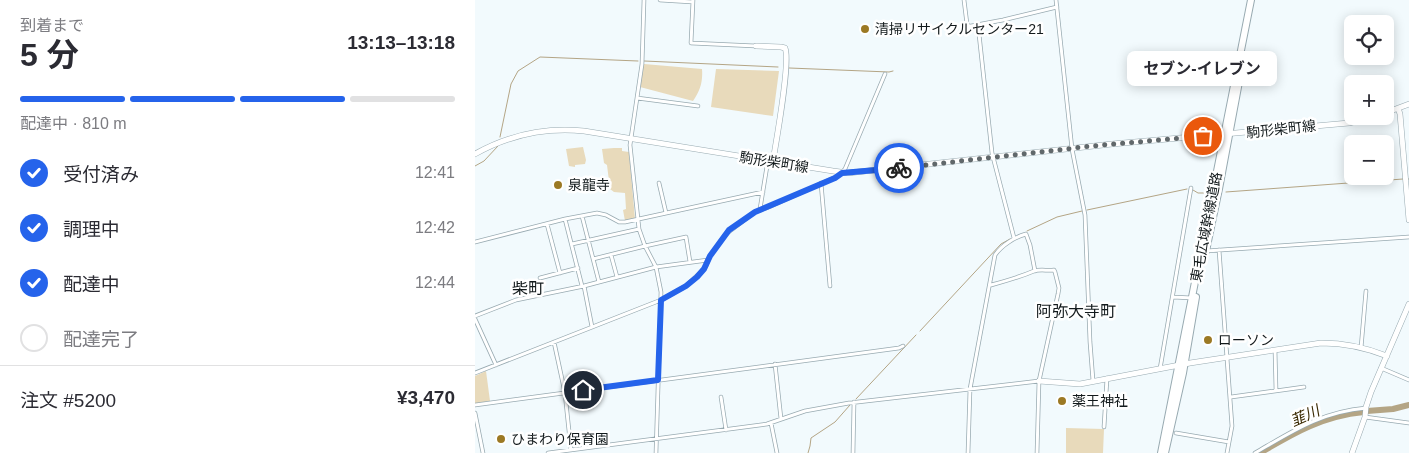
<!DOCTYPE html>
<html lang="ja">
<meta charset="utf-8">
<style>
body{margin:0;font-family:Arial,"Noto Sans JP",sans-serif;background:#f2f2f3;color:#2b2b33;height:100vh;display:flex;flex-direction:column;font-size:19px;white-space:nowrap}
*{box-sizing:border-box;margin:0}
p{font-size:16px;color:#7c7c81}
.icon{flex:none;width:28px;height:28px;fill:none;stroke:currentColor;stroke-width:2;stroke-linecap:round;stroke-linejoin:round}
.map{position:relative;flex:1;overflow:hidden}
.sheet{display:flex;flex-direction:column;background:#fff;width:475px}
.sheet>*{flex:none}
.buttons{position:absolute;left:869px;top:15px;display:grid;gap:10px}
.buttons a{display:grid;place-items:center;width:50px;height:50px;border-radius:8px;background:#fff;box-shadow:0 2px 12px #0003;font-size:25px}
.pin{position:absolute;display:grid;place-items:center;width:42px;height:42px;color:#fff;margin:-21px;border:2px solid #fff;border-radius:50%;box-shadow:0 1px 5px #0007}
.courier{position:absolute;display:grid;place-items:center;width:50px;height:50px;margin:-25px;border:4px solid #2563eb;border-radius:50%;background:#fff;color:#222;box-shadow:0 1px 6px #0007}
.bubble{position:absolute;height:35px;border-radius:8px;background:#fff;box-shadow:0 2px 12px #0003;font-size:16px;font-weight:700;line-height:35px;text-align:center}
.summary em{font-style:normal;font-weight:700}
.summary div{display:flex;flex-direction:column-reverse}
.summary{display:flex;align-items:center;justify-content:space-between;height:85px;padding:0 20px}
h1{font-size:32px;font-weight:700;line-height:38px}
.bar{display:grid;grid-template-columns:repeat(4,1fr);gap:8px 5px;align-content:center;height:60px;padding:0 20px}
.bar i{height:6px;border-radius:4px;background:#e1e1e2}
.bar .current{background:#2563eb}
.bar p{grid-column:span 4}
.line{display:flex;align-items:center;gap:12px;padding:0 20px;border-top:1px solid #e1e1e2}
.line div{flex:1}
ol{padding:0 20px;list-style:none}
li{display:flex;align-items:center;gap:15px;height:55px}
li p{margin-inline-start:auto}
li .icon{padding:5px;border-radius:50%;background:#2563eb;color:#fff;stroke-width:4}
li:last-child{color:#7c7c81}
li i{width:28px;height:28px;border:2px solid #e1e1e2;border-radius:50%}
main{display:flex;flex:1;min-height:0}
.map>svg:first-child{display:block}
.green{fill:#e8dabb}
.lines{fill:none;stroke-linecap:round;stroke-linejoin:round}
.stream{stroke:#b4a585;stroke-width:1}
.river{stroke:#b4a585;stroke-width:6}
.street-casing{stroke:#98aab1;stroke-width:4.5}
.secondary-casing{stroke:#98aab1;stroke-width:6}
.highway-casing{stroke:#98aab1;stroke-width:8}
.street{stroke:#fff;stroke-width:3}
.secondary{stroke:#fff;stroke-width:5}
.highway{stroke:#fff;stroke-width:6}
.done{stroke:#61686b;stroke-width:5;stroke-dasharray:0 9}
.route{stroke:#2563eb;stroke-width:6}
.poi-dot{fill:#9b7924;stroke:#fff;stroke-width:2}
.labels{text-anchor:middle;stroke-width:5;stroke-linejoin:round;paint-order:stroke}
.poi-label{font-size:14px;fill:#131a1c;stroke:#fff;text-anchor:start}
.street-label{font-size:14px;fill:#131a1c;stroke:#fff}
.water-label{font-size:15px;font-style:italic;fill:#392800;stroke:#fff}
.quarter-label{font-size:16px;fill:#131a1c;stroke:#fff}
</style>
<main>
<section class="sheet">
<div class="summary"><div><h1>5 分</h1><p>到着まで</p></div><em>13:13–13:18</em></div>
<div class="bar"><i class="current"></i><i class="current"></i><i class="current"></i><i></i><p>配達中 · 810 m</p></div>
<ol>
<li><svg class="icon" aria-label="check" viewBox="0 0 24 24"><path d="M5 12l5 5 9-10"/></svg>受付済み<p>12:41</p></li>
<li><svg class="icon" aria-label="check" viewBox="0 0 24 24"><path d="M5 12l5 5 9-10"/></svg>調理中<p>12:42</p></li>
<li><svg class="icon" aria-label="check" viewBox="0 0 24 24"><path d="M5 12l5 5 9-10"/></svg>配達中<p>12:44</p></li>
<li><i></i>配達完了</li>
</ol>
<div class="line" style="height:65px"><div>注文 #5200</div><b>¥3,470</b></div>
</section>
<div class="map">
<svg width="934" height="453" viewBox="0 0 934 453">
<rect width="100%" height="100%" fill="#f2fafd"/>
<path class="green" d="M169,64l58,5c1,13 -2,22 -9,32l-53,-14 2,-22z
M241,69l63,2 -6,45 -62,-9z
M108,147l3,13 -1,4 -10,1v2l-6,-1 -3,-17z
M139,148h8v3l7,1 6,67 -10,2 -2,-11 3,-1 -1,-16 -11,-1 -4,-3 -3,-24 -3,-2 -2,-14z
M11,371l4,30 -15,3v-28z
M591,428l38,1 -1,24h-37z"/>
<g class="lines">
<path class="stream" d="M169,61l134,6
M314,68l100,4 4,-1
M25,137l11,-53 7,-13 22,-14 98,4
M0,166l9,-5 14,-15
M933,179h1
M718,190l5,3h9
M751,192l177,-13
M612,210l100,-21
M552,231l30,-14 25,-6
M445,331l81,-87 9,-5
M381,399l60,-64
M333,453l2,-7 1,-8 24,-16 15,-17"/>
<path class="river" d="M892,411l26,-2 16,-4
M785,453c35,-21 63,-37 104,-41"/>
<g class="street-casing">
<path id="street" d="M169,0l-2,64 -12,81 9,84 6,17 11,21 5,25 -5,161
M185,0l33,2
M218,0l-2,43 65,3
M489,0l3,24 2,2h2l32,-6 54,-13
M581,0l16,149 13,66 5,127 3,39
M503,25l14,128 22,85
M162,98l61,8
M184,183l7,30
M346,183l9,103
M285,209l8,-49
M107,216l17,66
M90,219l17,67
M72,224l13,49
M0,242l90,-23 32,-6 9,2 13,7h6l138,-30
M97,244l67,-15
M744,250l13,176 -5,27
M731,251l203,-14
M136,255l6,22
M118,259l52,-13 41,-9 4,25
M65,278l38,-10
M516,285c15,-4 29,-8 43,-14 6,-2 14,0 20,-1l1,2 4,16 -1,6 -19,87 -2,72
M109,286l8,41
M698,297l19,1
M0,316l41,-16 68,-14 72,-19 52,-7
M0,319l21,46
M79,342l11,51 6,57
M886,348l5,-57
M800,350l1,40
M300,364l6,55
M906,368l28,12
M685,369l31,-181
M0,373l186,-73 25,-14 15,-14 5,-6 4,-10 16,-22 29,-22 14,-5 69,-31 7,-7 40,-95
M246,397l5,33
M756,397l73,-10
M0,405l424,-57 4,-2
M0,413l8,40
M890,417l44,6
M296,423l6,30
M629,427l3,-49
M701,433l53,9
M73,453l219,-29 38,-13 44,-8 190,-22
M378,453l1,-51
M493,453l2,-64 25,-134c7,-10 20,-18 31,-21l4,11 5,26
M780,453c38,-22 66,-41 111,-45"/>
</g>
<g class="secondary-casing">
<path id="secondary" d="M281,46l25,1 4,1
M923,108l2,6 9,106
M910,113l24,-9
M0,154c34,-19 70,-27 109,-23l249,40 15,2 264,-29 237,-21 27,-7
M298,161c3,-19 18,-100 12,-113
M564,381l41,3 110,-21 131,-20c22,0 46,5 66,13
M877,453l13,-36 1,-10 5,-15 38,-88"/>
</g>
<g class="highway-casing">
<path id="highway" d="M731,251l13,-62 25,-134
M686,453l90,-453
M690,453l18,-80 13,-76"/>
</g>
<use href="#street" class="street"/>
<use href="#secondary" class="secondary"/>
<use href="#highway" class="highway"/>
</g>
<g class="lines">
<path class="done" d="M424,168l193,-22 111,-10"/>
<path class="route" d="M108,390l75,-10 3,-80 25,-14 11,-9 7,-8 6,-13 19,-26 26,-18 80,-34 7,-5 57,-5"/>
</g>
<g class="poi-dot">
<circle cx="390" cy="29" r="5"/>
<circle cx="83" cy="185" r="5"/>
<circle cx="733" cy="340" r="5"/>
<circle cx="587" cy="401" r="5"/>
<circle cx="26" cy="439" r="5"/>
</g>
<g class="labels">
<g class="poi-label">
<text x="400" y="34">清掃リサイクルセンター21</text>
<text x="93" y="190">泉龍寺</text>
<text x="743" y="345">ローソン</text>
<text x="597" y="406">薬王神社</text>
<text x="36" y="444">ひまわり保育園</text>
</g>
<g class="street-label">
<text transform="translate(806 129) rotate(-6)" y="5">駒形柴町線</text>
<text transform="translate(299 162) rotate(9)" y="5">駒形柴町線</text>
<text transform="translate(731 227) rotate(-79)" y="5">東毛広域幹線道路</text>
</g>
<g class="water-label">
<text transform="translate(830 416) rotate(-24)" y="5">韮川</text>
</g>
<g class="quarter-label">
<text x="53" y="294">柴町</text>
<text x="601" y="317">阿弥大寺町</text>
</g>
</g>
</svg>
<div class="buttons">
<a><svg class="icon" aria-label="locate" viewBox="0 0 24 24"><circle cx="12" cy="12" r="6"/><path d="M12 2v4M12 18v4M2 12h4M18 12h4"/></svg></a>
<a>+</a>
<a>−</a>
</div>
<div class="pin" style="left:728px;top:136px;background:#ea580c"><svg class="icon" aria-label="bag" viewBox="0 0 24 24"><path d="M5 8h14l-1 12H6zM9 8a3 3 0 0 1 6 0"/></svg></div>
<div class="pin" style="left:108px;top:390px;background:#1f2937"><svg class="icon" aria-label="home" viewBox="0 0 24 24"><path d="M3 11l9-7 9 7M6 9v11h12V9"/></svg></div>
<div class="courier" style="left:424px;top:168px"><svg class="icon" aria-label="bike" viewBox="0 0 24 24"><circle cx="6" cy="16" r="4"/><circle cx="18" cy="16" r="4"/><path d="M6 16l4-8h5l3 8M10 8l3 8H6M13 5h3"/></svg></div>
<div class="bubble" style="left:652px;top:51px;width:150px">セブン-イレブン</div>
</div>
</main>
